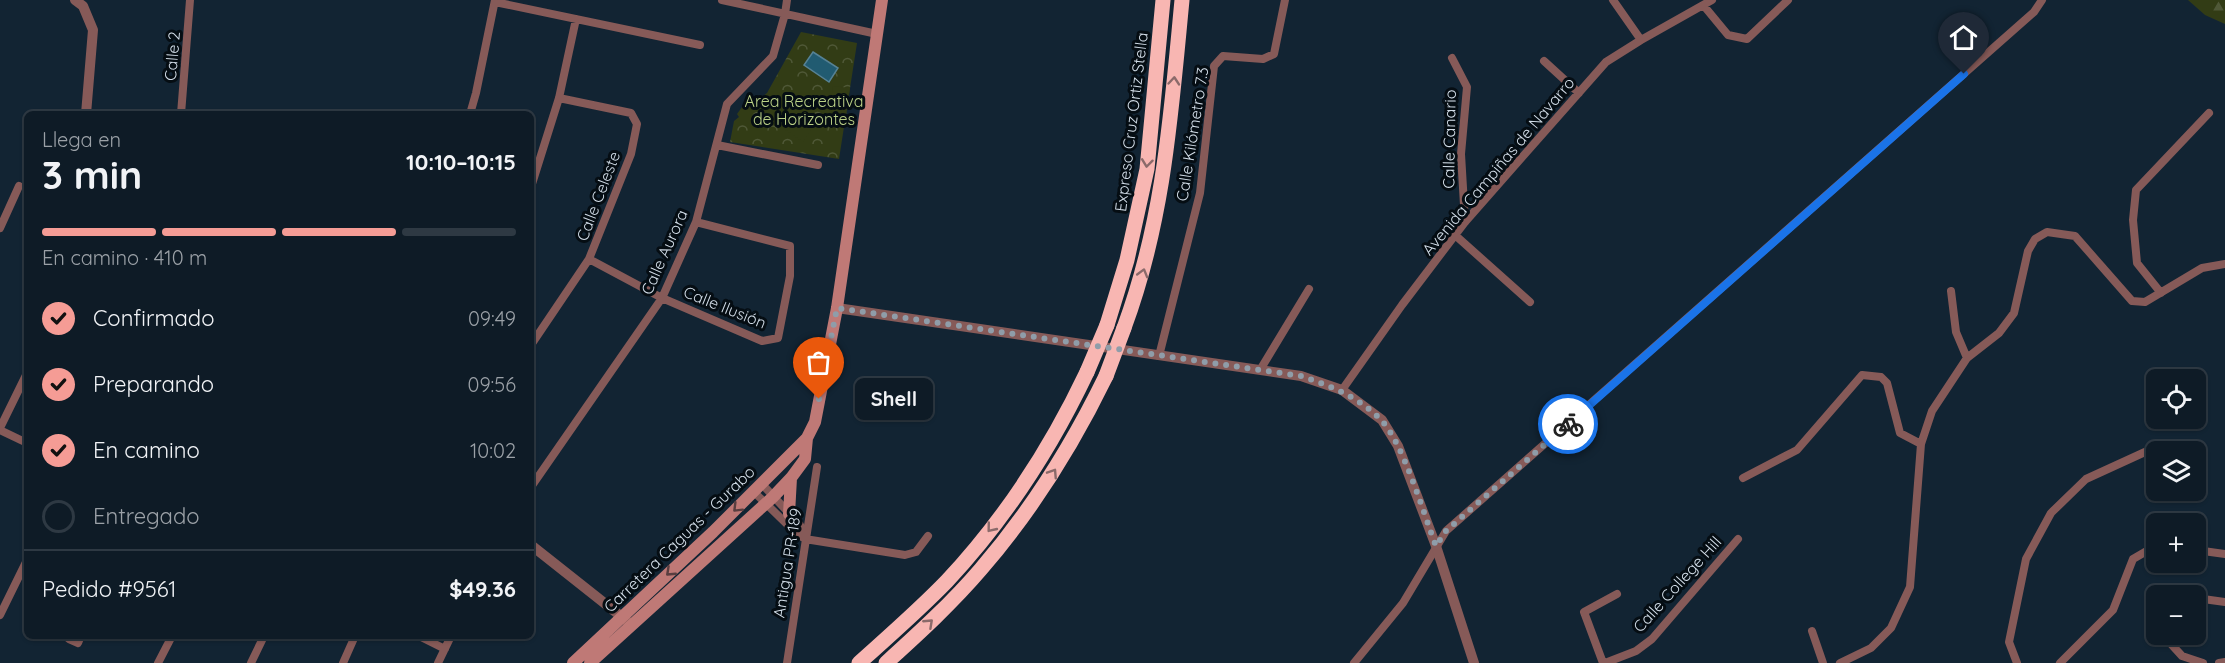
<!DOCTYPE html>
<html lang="es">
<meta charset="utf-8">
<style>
body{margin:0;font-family:Quicksand,sans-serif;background:#1c2832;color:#f1f3f6;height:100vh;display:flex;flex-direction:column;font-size:22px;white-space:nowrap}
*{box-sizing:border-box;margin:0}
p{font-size:20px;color:#9ba1a7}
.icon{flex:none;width:33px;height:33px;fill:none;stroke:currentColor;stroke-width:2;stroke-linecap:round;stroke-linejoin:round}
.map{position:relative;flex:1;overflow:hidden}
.sheet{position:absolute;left:24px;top:111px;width:510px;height:528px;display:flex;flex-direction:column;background:#0e1b26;border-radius:9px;box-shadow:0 2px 4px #0004,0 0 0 2px #2e3943}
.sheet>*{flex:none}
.buttons{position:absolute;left:2146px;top:369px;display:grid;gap:12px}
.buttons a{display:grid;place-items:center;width:60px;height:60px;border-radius:9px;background:#0e1b26;box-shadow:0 2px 4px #0004,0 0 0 2px #2e3943;font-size:30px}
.pin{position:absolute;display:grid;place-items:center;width:51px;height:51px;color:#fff;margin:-62px -26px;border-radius:50% 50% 50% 0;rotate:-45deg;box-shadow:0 0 6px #0007}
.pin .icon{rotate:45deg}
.courier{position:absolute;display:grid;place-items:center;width:60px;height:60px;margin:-30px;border:4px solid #1a73e8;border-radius:50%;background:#fff;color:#222;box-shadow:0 2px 8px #0007}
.bubble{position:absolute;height:42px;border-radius:9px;background:#0e1b26;box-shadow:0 2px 4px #0004,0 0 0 2px #2e3943;font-size:20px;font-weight:800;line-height:42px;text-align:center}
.headline em{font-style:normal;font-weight:800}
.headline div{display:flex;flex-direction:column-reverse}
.headline{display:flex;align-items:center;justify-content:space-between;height:102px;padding:0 18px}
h1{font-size:39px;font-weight:800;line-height:45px}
.bar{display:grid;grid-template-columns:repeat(4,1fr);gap:9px 6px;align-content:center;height:72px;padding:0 18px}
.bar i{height:8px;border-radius:4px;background:#2e3943}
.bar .on{background:#f59c95}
.bar p{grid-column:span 4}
.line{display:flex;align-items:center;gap:15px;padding:0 18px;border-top:2px solid #2e3943}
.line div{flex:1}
ol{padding:0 18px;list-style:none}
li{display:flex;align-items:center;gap:18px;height:66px}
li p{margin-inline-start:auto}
li .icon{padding:6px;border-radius:50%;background:#f59c95;color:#111;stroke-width:4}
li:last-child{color:#9ba1a7}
li i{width:33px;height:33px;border:3px solid #2e3943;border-radius:50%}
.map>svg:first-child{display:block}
.forest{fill:url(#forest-firs)}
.park{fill:url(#park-crowns)}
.pitch{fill:#323c15}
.water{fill:#215b71;stroke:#568295;stroke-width:1.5}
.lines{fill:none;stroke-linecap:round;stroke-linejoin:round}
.minor{stroke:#865a58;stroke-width:8}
.tertiary{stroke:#865a58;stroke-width:10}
.secondary{stroke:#bf7976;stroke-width:12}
.motorway{stroke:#f8b6b2;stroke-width:15}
.motorway-bridge{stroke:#f8b6b2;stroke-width:15}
.oneway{stroke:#8b6a6a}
.oneway2{stroke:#593e40}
.done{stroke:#8f9da9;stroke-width:6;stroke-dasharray:0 10.8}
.route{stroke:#1a73e8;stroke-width:8}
.labels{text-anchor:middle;stroke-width:6;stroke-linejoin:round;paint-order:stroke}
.street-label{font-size:16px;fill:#d3dee9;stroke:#050d13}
.park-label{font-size:16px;fill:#bbd187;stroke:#050d13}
</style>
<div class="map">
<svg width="2225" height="663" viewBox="0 0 2225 663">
<defs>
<pattern id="forest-firs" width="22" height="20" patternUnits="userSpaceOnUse" patternTransform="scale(1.5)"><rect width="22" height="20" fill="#323c15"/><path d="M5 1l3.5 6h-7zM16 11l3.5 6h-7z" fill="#4f5837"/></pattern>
<pattern id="park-crowns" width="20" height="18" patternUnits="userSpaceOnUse" patternTransform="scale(1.5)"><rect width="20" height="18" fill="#323c15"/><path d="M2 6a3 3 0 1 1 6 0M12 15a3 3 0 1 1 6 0" fill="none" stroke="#4f5837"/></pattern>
</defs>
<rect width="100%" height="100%" fill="#122433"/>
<path class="forest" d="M2188,0h37v24l-20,-9z"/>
<path class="park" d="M801,32l56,11 -18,116 -109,-17 4,-21 5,-4 -2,-3 8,-11 5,4 17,-14z"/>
<path class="pitch" d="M833,86l17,2 -5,36 -17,-2z
M776,95l40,27 -13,20 -40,-28z"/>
<path class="water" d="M813,52l25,16 -9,14 -25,-17z"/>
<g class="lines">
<path class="minor" d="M722,0l155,34
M1613,0l28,40
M495,2l205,43
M1704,6l24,29 19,4 41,-39
M1452,58l15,29 -6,67 4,68
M1544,61l35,32
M181,114l9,-114
M470,114l6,-21 19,-93
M717,145l101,20
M531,187l28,-89 17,-79
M0,228l19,-42
M1455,235l75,67
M589,259l73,39 100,43 16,-3 12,-62v-30l-94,-24
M1951,291l5,41 11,26
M2161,293l-24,-30 -4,-43 3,-30 73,-77
M531,345l58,-86 42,-105 6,-30 -6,-11 -72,-15
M1159,356l41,-163 14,-127 9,-10 40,3 11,-5 11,-54
M1260,370l49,-81
M1342,390l60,-85 63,-83 141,-160 35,-22 71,-40
M0,428l27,-55
M0,430l27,13
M1743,478l54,-28 65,-75 19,2 6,6 13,50 21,11
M531,487l131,-189 34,-76 31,-118 46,-48 12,-42 2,-14
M754,492l42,41 9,6 -5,-14 -38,-41
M805,539l100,16 11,-3 12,-16
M2196,550l29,4
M2196,598l29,4
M0,615l27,-55
M1812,631l11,32
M2162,634l20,22 21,7
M419,636l26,13
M69,639l9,4 3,-7
M158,663l14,-27
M251,663l13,-27
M343,663l12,-27
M438,663l13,-27
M787,663l30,-196
M1354,663l49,-60 43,-72 588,-519 8,-12
M1603,663l-19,-51 33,-18
M1605,663l31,-12 16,-12 86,-100
M1840,663l31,-15 20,-20 19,-41 11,-143 11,-33 35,-53 32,-25 15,-20 14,-62 7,-12 12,-7 28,4 57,65 13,1 57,-34 23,-4
M2017,663l-8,-21 17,-83 25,-46 35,-34 59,-27
M2060,663l53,-53 20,-51 24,-14
M2219,663l6,-1"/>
<path class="tertiary" d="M75,0l8,6 10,24 -7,84
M837,308l464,68 41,14 40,30 16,26 38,100 38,117
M531,545l96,76"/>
<path class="secondary" d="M789,514l2,-36
M573,663l140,-131 94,-94
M590,663l183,-166 18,-19 14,-19 2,-21 8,-16 22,-114 45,-308"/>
<path class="motorway" d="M1107,325l20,-65 20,-91 16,-169
M1124,328c40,-108 47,-214 58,-328
M859,663c30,-27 60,-53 88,-82 58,-62 104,-133 140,-209
M886,663c33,-30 66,-60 95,-94 51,-59 91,-123 125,-193"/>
<path class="motorway-bridge" d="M1087,372l20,-47
M1106,376l18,-48"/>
</g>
<defs><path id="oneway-chevron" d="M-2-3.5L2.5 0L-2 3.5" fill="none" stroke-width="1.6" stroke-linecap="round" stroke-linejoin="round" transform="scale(1.5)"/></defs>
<g class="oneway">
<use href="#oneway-chevron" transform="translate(1174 81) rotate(-85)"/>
<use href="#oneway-chevron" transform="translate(1147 163) rotate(97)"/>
<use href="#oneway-chevron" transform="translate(1143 273) rotate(-74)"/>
<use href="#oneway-chevron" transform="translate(1053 473) rotate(-57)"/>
<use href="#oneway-chevron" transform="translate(991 528) rotate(129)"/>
<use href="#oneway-chevron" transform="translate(929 623) rotate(-43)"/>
</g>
<g class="oneway2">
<use href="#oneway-chevron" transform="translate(737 508) rotate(135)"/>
<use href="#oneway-chevron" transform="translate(670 572) rotate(137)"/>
</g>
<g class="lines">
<path class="done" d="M819,399l18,-91 464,68c29,10 58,21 80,44 22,22 43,95 55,126l10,-15 122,-107"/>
<path class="route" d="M1568,424l396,-350"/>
</g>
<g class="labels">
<g class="street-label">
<text transform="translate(172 56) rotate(-85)" y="6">Calle 2</text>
<text transform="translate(1131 122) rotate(-83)" y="6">Expreso Cruz Ortiz Stella</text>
<text transform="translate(1192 134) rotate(-81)" y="6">Calle Kilómetro 7.3</text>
<text transform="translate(1449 139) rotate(-89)" y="6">Calle Canario</text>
<text transform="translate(1498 166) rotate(-50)" y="6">Avenida Campiñas de Navarro</text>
<text transform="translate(598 196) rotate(-69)" y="6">Calle Celeste</text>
<text transform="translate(664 252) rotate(-66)" y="6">Calle Aurora</text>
<text transform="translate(725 307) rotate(22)" y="6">Calle Ilusión</text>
<text transform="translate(679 539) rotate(-44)" y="6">Carretera Caguas - Gurabo</text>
<text transform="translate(787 563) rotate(-81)" y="6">Antigua PR-189</text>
<text transform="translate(1677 584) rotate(-48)" y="6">Calle College Hill</text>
</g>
<g class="park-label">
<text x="804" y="107">Area Recreativa<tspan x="804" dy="18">de Horizontes</tspan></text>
</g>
</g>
</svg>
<div class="buttons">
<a><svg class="icon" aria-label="locate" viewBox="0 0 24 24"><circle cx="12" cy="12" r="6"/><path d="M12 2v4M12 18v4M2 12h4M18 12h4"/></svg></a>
<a><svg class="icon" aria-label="layers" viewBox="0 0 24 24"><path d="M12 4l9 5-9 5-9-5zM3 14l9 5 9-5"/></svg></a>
<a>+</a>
<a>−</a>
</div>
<div class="pin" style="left:819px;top:399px;background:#ea580c"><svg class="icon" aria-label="bag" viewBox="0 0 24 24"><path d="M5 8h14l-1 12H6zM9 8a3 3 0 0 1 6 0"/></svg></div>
<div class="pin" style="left:1964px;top:74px;background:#1f2937"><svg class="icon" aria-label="home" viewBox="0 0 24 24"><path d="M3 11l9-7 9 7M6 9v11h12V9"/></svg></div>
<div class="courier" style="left:1568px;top:424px"><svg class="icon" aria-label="bike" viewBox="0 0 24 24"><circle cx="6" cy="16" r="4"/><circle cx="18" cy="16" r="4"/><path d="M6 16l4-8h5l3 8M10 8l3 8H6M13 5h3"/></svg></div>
<div class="bubble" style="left:855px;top:378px;width:78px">Shell</div>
<section class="sheet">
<div class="headline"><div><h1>3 min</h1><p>Llega en</p></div><em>10:10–10:15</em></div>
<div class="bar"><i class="on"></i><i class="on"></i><i class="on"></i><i></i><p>En camino · 410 m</p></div>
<ol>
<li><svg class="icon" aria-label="check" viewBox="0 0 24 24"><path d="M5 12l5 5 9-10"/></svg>Confirmado<p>09:49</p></li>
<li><svg class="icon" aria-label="check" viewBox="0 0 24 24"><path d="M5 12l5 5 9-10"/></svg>Preparando<p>09:56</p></li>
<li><svg class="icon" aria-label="check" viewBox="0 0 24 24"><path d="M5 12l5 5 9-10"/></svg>En camino<p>10:02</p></li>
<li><i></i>Entregado</li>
</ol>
<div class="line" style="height:78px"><div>Pedido #9561</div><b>$49.36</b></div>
</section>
</div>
